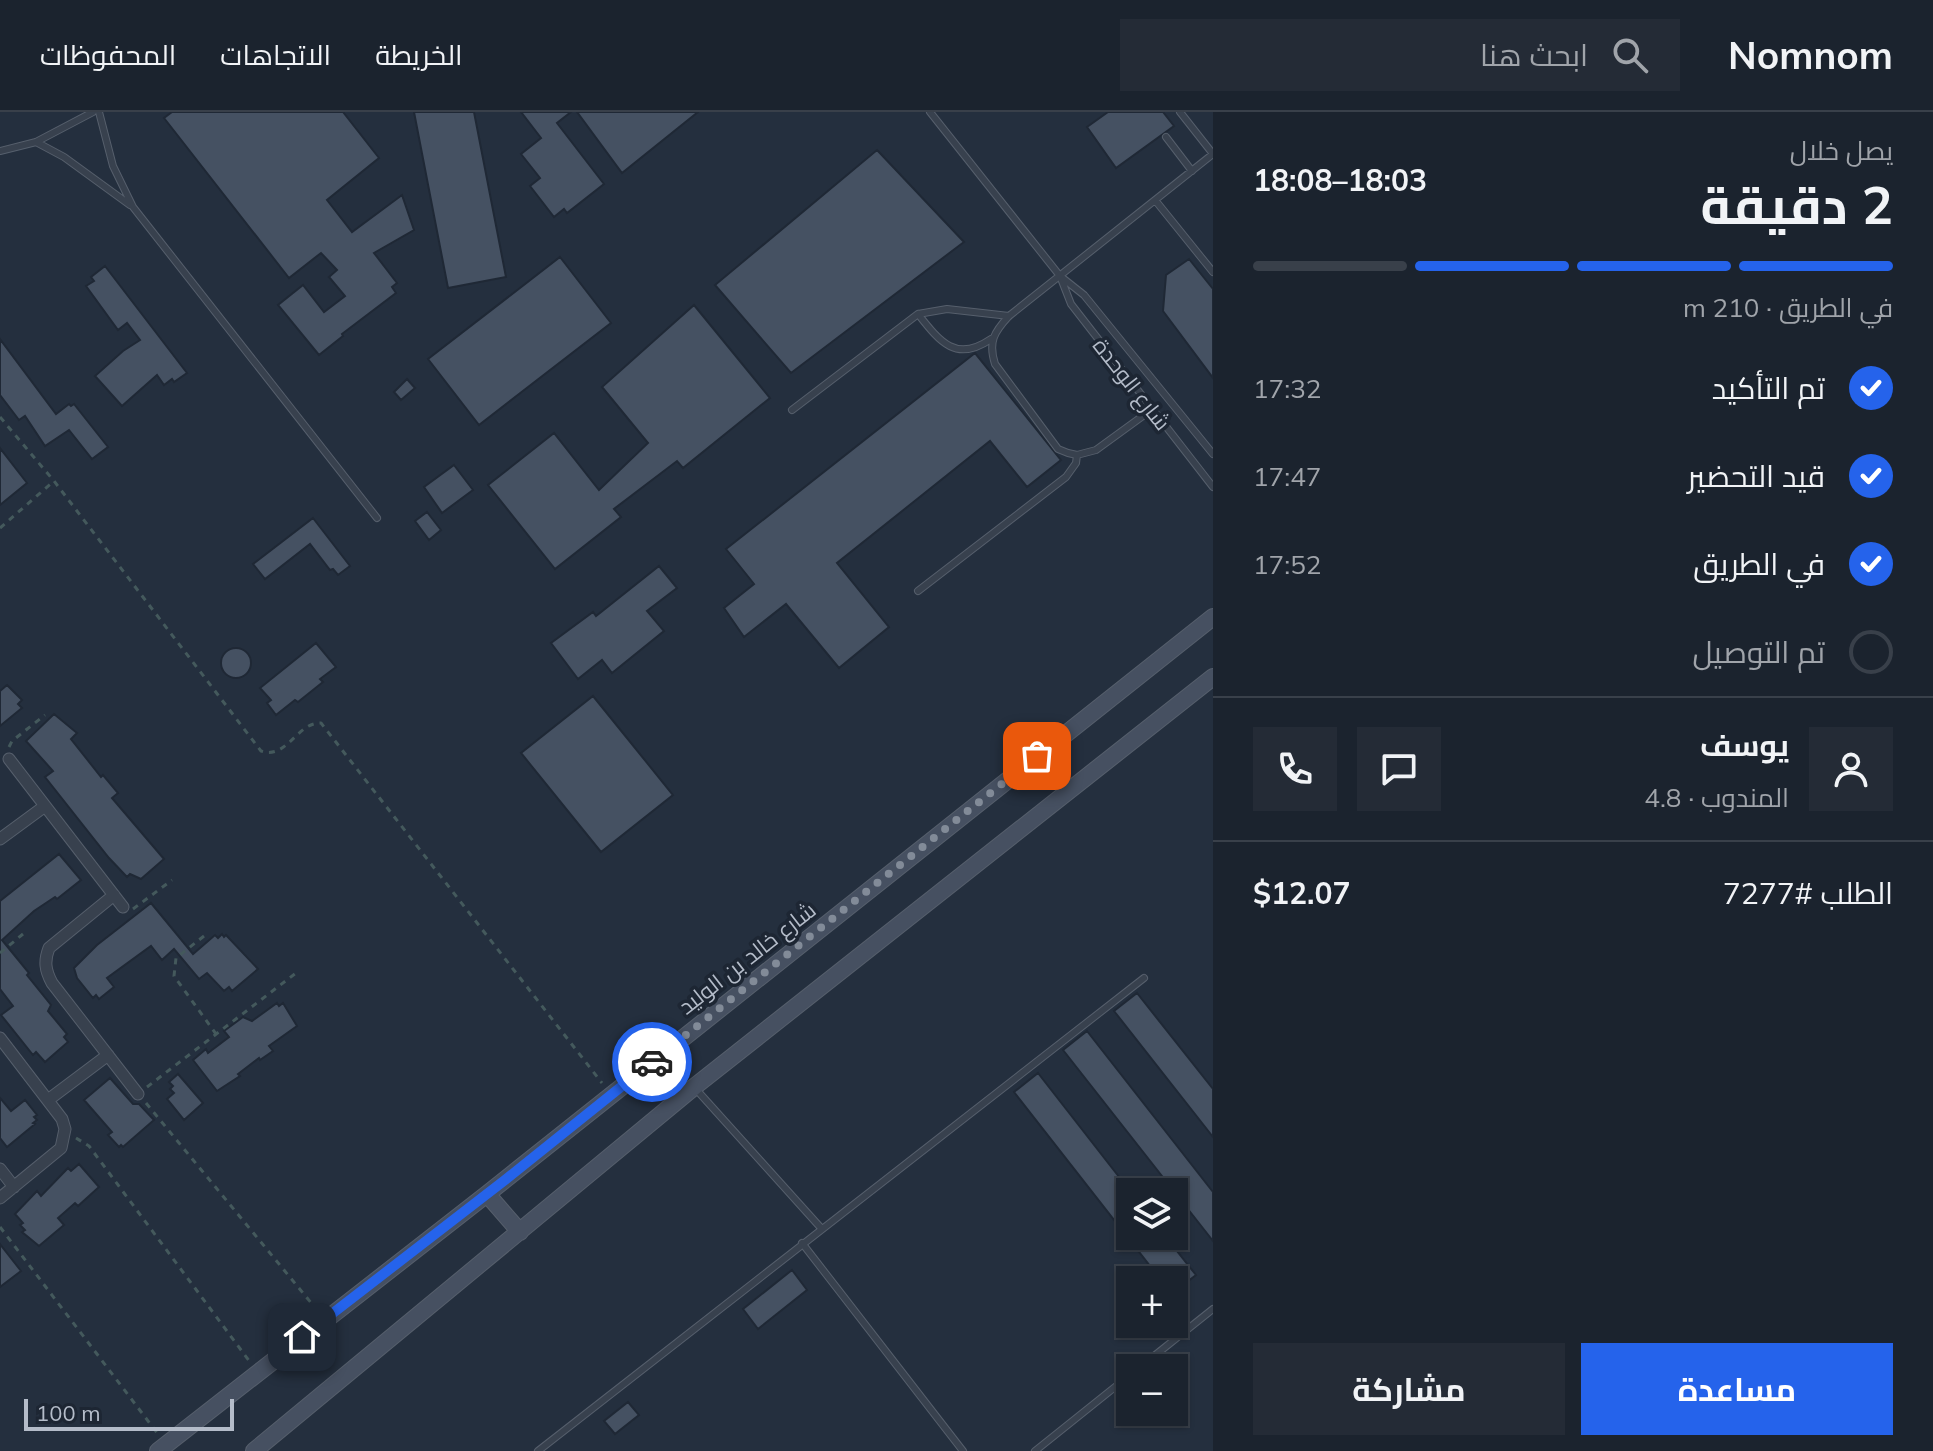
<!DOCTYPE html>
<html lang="ar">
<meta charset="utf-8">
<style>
body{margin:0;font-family:Mulish,Cairo,sans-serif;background:#242b36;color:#f1f3f6;direction:rtl;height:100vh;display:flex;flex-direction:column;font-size:30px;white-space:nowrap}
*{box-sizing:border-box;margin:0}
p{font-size:26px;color:#a0a4aa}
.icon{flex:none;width:44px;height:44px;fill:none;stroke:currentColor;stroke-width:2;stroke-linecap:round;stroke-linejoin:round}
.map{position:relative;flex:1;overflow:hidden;direction:ltr}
.panel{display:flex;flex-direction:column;background:#1b232e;width:720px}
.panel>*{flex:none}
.fabs{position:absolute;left:1116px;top:1066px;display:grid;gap:16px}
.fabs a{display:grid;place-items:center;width:72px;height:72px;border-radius:0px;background:#1b232e;box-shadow:0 2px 6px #0004,0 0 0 2px #39404a;font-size:40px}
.scale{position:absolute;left:24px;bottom:20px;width:210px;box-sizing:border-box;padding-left:8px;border:4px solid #b4bcc9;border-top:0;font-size:22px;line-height:28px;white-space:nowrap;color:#b4bcc9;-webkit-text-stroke:6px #1d2633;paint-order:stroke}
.pin{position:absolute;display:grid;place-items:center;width:68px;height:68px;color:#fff;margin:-34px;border-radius:16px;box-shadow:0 4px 12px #0006}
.courier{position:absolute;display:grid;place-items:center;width:80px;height:80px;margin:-40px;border:6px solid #2563eb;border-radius:50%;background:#fff;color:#222;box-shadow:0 2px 10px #0007}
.summary em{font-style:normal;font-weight:700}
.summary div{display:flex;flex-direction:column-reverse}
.summary{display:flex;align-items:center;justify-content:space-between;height:136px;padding:0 40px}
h1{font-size:52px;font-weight:700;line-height:60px}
.bar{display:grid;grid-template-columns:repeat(4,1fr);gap:12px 8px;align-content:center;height:96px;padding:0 40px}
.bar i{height:10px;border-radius:6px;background:#39404a}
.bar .current{background:#2563eb}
.bar p{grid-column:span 4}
.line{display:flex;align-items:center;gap:20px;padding:0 40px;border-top:2px solid #39404a}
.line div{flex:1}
.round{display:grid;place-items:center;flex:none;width:84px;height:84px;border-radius:0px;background:#242b36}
ol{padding:0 40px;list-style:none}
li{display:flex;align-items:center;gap:24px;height:88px}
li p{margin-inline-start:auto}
li .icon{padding:8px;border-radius:50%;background:#2563eb;color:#fff;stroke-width:4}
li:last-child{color:#a0a4aa}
li i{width:44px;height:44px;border:4px solid #39404a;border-radius:50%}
.action{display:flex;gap:16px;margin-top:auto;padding:16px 40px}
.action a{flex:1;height:92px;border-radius:0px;background:#2563eb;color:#fff;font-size:32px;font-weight:700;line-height:92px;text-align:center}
.action a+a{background:#242b36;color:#f1f3f6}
header{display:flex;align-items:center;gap:48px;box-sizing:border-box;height:112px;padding:0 40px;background:#1b232e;border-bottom:2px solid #39404a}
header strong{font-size:38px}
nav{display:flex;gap:44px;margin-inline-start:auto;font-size:28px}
.search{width:560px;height:72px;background:#242b36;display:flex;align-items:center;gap:20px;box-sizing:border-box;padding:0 28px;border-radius:0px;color:#a0a4aa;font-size:30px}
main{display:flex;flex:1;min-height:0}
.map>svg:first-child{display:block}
.building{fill:#455162;stroke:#1f2835;stroke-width:2}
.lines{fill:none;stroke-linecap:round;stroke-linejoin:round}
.lane-casing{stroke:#565f6c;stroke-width:8}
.street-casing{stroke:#565f6c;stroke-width:13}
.secondary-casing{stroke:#565f6c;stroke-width:18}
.path{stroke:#44595c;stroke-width:3;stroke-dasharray:6 6;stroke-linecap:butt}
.lane{stroke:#38414e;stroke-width:6}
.street{stroke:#38414e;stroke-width:11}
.secondary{stroke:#465061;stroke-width:16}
.done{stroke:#828b98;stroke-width:8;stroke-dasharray:0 14.4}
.route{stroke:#2563eb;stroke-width:10}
.labels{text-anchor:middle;stroke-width:7;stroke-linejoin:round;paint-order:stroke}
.street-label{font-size:22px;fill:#b4bcc9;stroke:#1d2633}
</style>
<header>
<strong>Nomnom</strong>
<div class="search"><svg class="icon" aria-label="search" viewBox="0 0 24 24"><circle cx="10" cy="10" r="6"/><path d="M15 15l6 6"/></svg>ابحث هنا</div>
<nav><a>الخريطة</a><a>الاتجاهات</a><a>المحفوظات</a></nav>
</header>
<main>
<section class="panel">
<div class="summary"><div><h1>2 دقيقة</h1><p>يصل خلال</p></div><em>18:03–18:08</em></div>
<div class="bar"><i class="current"></i><i class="current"></i><i class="current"></i><i></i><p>في الطريق · 210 m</p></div>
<ol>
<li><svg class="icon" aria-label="check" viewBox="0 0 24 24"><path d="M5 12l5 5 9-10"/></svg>تم التأكيد<p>17:32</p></li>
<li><svg class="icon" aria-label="check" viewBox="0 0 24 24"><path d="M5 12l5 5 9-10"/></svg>قيد التحضير<p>17:47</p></li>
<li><svg class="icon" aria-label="check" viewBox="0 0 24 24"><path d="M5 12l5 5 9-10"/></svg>في الطريق<p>17:52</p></li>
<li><i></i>تم التوصيل</li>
</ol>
<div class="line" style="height:144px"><a class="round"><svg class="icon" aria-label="person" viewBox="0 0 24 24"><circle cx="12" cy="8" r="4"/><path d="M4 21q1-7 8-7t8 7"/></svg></a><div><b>يوسف</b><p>المندوب · 4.8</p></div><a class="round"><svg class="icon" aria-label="chat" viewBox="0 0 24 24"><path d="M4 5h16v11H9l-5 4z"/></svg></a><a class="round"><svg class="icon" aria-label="phone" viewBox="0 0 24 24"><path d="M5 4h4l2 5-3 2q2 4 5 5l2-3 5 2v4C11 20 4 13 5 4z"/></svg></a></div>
<div class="line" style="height:104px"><div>الطلب #7277</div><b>$12.07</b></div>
<div class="action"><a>مساعدة</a><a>مشاركة</a></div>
</section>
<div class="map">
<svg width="1213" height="1339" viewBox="0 0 1213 1339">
<rect width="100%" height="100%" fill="#242f3e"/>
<path class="building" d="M172,0h171l36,46 -52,42 25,32 50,-37 12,35 -40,23 23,30 -5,4 4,6 -54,41 1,2 -24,19 -41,-50 25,-20 21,27 21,-16 -16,-19 8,-7 -16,-17 -32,25 -125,-160z
M414,0h60l32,165 -58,11z
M521,0h50l-14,11 47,61 -37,29 -3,-4 -10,8 -24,-31 10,-8 -19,-24 20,-16z
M577,0h121l-76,61z
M1108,0h55l11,14 -58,42 -29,-41z
M877,38l87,92 -173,131 -76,-88z
M560,145l51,66 -132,102 -51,-66z
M1189,147l24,30v89l-50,-67 3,-36z
M105,154l82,107 -13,9 -2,-3 -8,6 -7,-10 -35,31 -27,-30 28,-25 17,-11 -13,-17 -9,7 -32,-44 8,-5 -3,-4z
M694,193l76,93 -87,70 -6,-7 -63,48 7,8 -66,52 -67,-84 66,-52 45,57 49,-47 -46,-56z
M0,227l56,75 13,-10 2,2 3,-2 34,43 -16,12 -23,-29 -24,16 -20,-30 -6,4 -19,-25z
M975,241l86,107 -34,27 -37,-46 -153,122 52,64 -50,41 -53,-64 -42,33 -20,-29 30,-24 -28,-35z
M407,267l8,9 -14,12 -7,-8z
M0,336l27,35 -27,22z
M454,353l19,25 -31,23 -18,-26z
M427,400l14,18 -12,10 -14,-19z
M313,406l37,48 -12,9 -5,-6 -3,1 -20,-26 -45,35 -12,-15z
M659,454l18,22 -30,23 17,20 -52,42 -10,-13 -24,19 -27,-36 42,-31 3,4z
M316,531l20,24 -16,12 3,3 -25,20 -3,-2 -19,15 -9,-12 4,-3 -11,-12z
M221 551a15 15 0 1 1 30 0a15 15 0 1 1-30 0Z
M7,573l15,15 -4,4 4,4 -22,18v-35z
M593,584l80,99 -72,57 -80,-99z
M54,602l23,19 -6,6 30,38 2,-2 15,18 -6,5 52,61 -23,20 -11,-5 -3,3 -18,-19 -64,-81 8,-6 -27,-30z
M59,742l22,26 -24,19 -2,-2 -21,14 -32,29 27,33 -2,2 24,30 -3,6 19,23 -3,3 4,5 -23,20 -9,-10 -3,3 -32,-40 12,-9 -13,-17v-88z
M151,791l42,51 22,-19 3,3 4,-4 2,3 2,-2 32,34 -26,22 -3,-4 -5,4 -17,-18 -8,6 -25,-30 -12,11 -11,-14 -44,32 7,9 -15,12 -3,-4 -3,3 -16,-20 -3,-10 23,-23z
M1137,881l76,96v48l-99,-126z
M277,891l2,3 4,-3 14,23 -28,20 4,5 -13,9 -1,-2 -21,16 2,2 -23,15 -24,-31 13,-11 2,4 21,-16 -5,-6 19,-14 9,4z
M1087,919l126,161v49l-150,-191z
M1038,961l92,118v45h35l31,39 -22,17v-12h-13l-147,-188z
M178,962l25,29 -19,17 -17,-21 7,-6 -4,-4 3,-3 -4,-4z
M110,966l23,26h6l15,16 -31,27 -2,-2 -2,2 -11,-12 4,-3 -28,-32z
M0,986l11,13 14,-11 12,15 -3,2 3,3 -4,3 2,1 -28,23 -7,-9z
M79,1052l20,23 -21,19 -3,-3 -17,15 6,7 -25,21 -17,-14 3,-2 -5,-5 3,-2 -8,-9 22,-23 4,5 27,-28 3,3z
M0,1132l21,27 -21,16z
M792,1158l15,20 -49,39 -15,-20z
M628,1290l11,13 -24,19 -11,-13z"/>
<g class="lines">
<g class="lane-casing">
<path id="lane" d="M99,0l14,54 20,41 244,311
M930,0l130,164 24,19 129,159
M1180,0l33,42
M1166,25l26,34
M36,30l28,15 66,48
M0,39l36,-9 57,-30
M1155,88l58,72
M1060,164l11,28 142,183
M918,202c22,28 38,49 73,25
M792,298l126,-96 29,-5 62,7
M1151,298l-55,40 -19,5 -9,-2 -10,-4 -63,-85c-7,-22 -1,-32 14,-48l204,-162
M918,479l148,-114 10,-14 1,-8
M694,975l127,141
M802,1131l161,208
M1139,1256l74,-59
M538,1339l606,-473
M1035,1339l95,-76"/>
</g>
<g class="street-casing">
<path id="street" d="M9,647l114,148
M0,727l45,-33
M114,783l-65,53c-5,13 -4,22 3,35l86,111
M0,926l62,81 3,10 -4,19 -61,50
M48,988l60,-45
M0,1057l14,18"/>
</g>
<g class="secondary-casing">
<path id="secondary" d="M487,1082l33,38
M158,1339l329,-257 726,-577
M254,1339l440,-364 519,-410"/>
</g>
<path class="path" d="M0,305l54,64 207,270c26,9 36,-29 60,-28l281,360
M0,416l54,-47
M9,635l3,-6 33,-26
M133,797l39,-29
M204,824l-28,22 -2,18 42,58
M0,841l23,-19
M147,975l149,-114
M146,991l171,207
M76,1026l13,8 161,216
M0,1115l158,207"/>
<use href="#lane" class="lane"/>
<use href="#street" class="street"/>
<use href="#secondary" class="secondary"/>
</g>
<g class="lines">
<path class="done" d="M652,950l385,-306"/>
<path class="route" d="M302,1225l203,-157 147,-118"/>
</g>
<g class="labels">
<g class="street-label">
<text transform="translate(1132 272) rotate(52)" y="8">شارع الوحدة</text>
<text transform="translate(747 846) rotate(-38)" y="8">شارع خالد بن الوليد</text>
</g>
</g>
</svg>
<div class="fabs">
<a><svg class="icon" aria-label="layers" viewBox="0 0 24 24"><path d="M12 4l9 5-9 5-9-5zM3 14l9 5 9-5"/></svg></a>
<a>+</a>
<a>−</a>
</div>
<div class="scale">100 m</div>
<div class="pin" style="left:1037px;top:644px;background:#ea580c"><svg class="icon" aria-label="bag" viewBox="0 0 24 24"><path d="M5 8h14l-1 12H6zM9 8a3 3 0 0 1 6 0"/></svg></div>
<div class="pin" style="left:302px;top:1225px;background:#1f2937"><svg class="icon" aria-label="home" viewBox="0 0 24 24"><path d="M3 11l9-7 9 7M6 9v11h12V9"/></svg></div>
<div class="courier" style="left:652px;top:950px"><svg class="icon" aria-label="car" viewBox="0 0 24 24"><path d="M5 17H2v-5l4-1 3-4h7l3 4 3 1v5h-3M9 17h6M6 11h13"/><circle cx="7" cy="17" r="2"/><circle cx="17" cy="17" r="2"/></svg></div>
</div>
</main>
